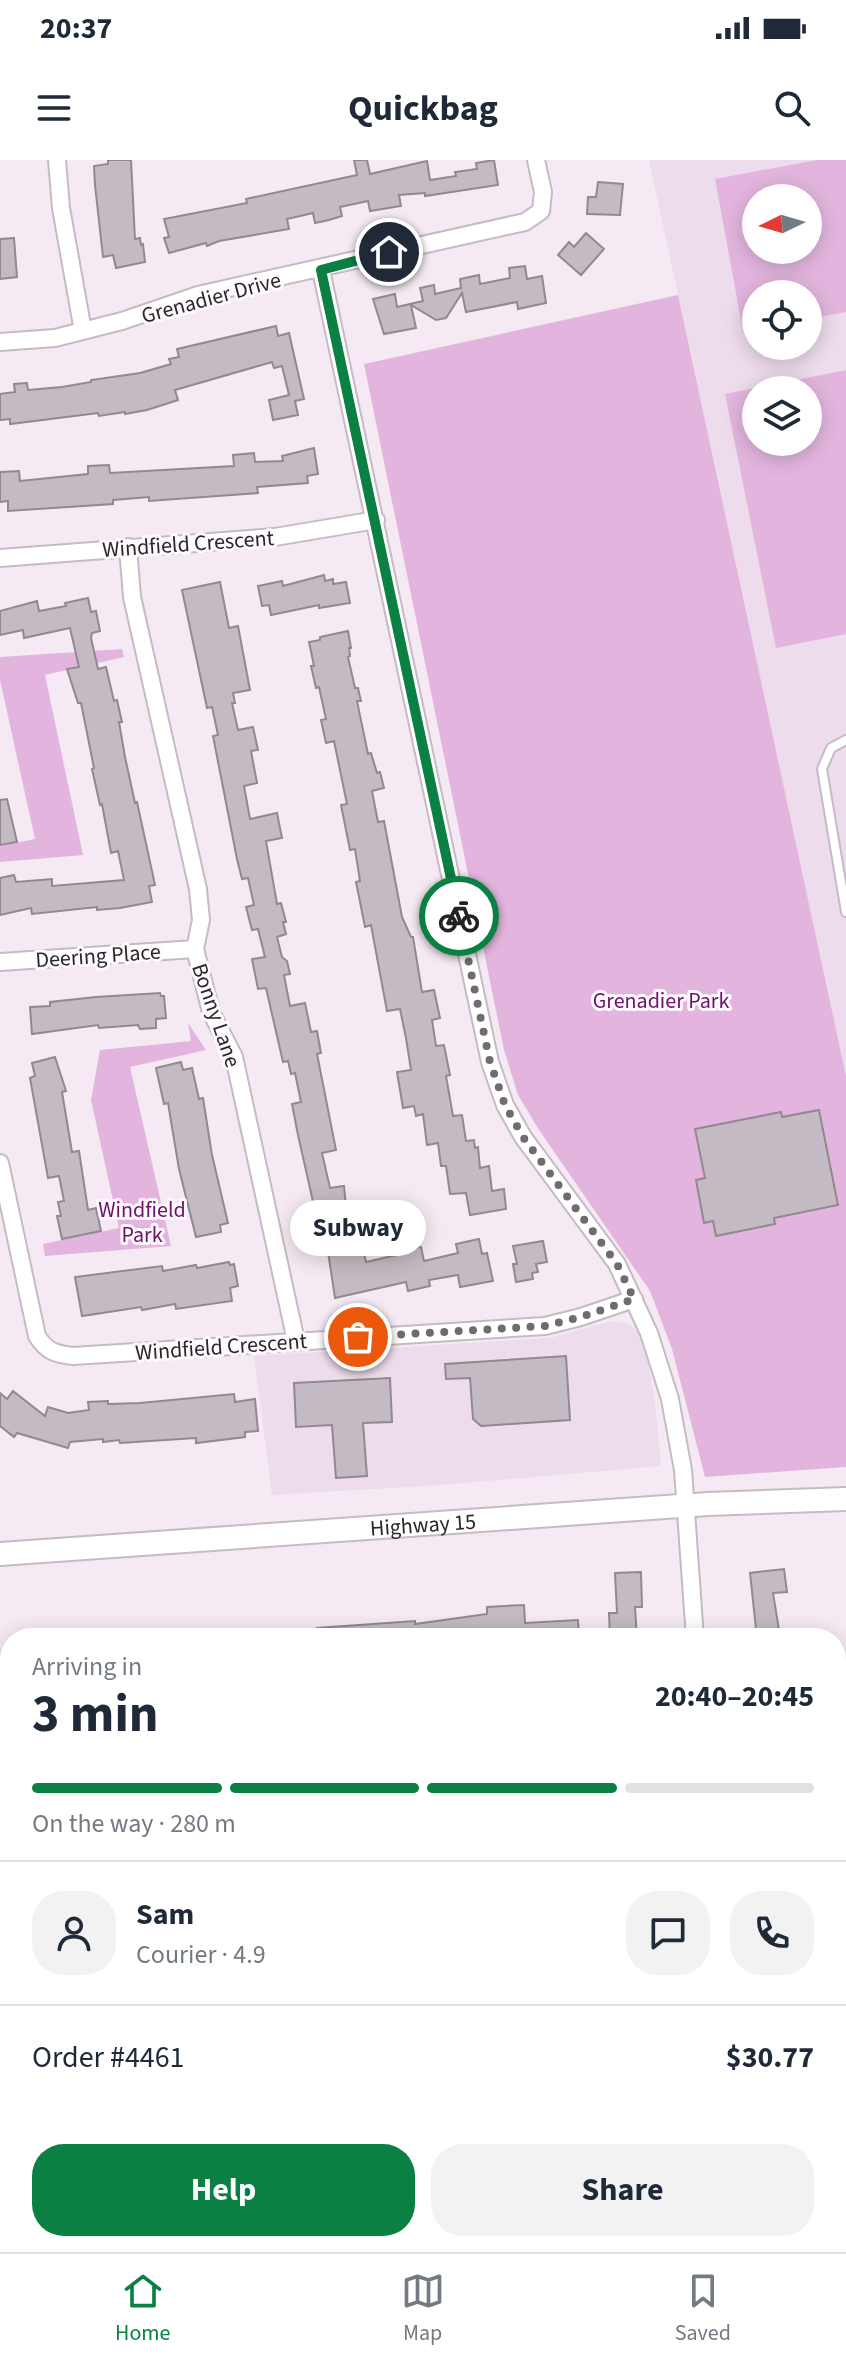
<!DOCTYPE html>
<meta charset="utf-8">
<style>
body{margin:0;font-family:"Source Sans 3",sans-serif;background:#f2f2f3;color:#1f2937;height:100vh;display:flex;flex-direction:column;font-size:30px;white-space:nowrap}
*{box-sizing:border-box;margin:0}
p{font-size:26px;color:#747a83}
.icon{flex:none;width:44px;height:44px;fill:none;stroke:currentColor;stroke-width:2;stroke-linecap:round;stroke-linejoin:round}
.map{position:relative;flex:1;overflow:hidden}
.details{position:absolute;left:0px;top:1468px;width:846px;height:624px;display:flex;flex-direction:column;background:#fff;border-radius:32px 32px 0 0;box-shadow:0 4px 20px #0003}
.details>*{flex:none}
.needle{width:52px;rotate:265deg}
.fabs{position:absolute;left:742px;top:24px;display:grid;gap:16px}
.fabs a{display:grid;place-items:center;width:80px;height:80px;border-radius:50%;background:#fff;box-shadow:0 4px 20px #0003;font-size:40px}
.pin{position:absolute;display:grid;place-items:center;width:68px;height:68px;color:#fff;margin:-34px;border:4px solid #fff;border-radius:50%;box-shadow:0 2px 8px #0007}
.courier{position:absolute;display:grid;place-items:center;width:80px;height:80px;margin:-40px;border:6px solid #0b8043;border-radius:50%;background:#fff;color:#222;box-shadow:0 2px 10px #0007}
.bubble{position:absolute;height:56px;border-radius:28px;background:#fff;box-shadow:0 4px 20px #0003;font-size:26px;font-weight:700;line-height:56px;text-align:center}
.overview em{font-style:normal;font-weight:700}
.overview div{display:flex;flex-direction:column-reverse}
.overview{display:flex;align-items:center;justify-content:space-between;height:136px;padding:0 32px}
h1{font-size:52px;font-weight:700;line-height:60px}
.bar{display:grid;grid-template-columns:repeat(4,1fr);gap:12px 8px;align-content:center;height:96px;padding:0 32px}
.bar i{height:10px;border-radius:6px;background:#e0e1e3}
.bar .on{background:#0b8043}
.bar p{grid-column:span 4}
.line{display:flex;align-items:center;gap:20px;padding:0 32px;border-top:2px solid #e0e1e3}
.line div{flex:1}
.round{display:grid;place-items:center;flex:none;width:84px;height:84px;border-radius:32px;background:#f2f2f3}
.primary-button{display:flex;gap:16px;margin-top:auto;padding:16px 32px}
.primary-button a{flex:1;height:92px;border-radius:32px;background:#0b8043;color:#fff;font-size:32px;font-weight:700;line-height:92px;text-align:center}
.primary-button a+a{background:#f2f2f3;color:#1f2937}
.status{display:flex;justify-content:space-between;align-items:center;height:56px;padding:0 40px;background:#fff;direction:ltr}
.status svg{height:22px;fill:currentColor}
header{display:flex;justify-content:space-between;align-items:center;height:104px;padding:0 32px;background:#fff;font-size:36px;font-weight:700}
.menu{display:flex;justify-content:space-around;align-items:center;height:112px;border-top:2px solid #e0e1e3;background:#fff;font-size:22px;color:#747a83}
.menu a{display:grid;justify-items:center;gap:4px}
.menu .on{color:#0b8043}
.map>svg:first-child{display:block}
.built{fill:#eddceb;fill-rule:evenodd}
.green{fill:#e3b5de;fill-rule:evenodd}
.building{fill:#c4bac3;stroke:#918890;stroke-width:2}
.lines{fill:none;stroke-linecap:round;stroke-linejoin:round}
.lane-casing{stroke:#c5bbc4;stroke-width:12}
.street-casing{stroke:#c5bbc4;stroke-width:20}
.secondary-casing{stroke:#c5bbc4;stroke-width:26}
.lane{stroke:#fff;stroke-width:8}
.street{stroke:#fff;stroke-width:16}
.secondary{stroke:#fff;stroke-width:22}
.done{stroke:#716b70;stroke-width:8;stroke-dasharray:0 14.4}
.route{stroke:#0b8043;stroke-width:10}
.labels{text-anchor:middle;stroke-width:6;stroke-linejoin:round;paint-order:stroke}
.street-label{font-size:22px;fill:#2a262a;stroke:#fef9fd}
.park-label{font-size:22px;fill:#6c1469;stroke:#fef9fd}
</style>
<div class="status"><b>20:37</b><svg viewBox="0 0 49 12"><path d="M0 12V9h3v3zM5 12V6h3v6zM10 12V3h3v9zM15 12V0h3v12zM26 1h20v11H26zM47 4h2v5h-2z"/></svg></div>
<header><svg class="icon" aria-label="menu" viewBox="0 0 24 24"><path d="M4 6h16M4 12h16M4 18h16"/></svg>Quickbag<svg class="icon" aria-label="search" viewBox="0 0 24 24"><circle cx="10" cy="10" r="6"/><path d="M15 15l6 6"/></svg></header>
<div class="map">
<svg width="846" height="2092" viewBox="0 0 846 2092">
<rect width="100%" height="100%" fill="#f5eaf3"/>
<path class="built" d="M649,0h197v916l-168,-781zM756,38h52v52h-52zM756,134h52v52h-52zM756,230h52v52h-52z
M611,1161l18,3 10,9 8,25 8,43 6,65 -221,19 -168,10 -18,-139 296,-18z"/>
<path class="green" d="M817,0h29v152l-38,7v-25h-52v35l-13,2 -28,-152zM756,38h52v52h-52z
M678,135l168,781v391l-141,10 -33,-128 -22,-58 -111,-161 -21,-35 -14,-45 -140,-686z
M846,210v264l-70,14 -51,-254zM808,230v52h-52v-52z
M122,489l2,8 -79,18 38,180 -83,7v-16l35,-7 -35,-159v-23z
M188,863l18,27 -76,17 41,179 -126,10 -2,-12 76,-16 -28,-128 9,-50 91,-9z"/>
<path class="building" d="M108,0h23l4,79 5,-1 1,7 2,-1 2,18 -29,6 -3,-13 -10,2 -8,-72 -1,-19 14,-2z
M354,0h13l3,14 57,-13 3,19 26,-4 -1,-4 22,-3 -1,-6 18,-3 4,25 -73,11v-3l-26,2 2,11 -31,5 -2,-10 -28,6 2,9 -13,4 -14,3 -2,-10 -26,6 2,10 -70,12 -12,5 -1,-3 -37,10 -5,-15 5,-1 -5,-18 83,-16 -1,-4 111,-24z
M598,22l25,2 -3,31 -33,-1 1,-17h8z
M586,73l18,16 -23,26 -23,-20 11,-13 5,5z
M14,78l3,39 -17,2v-40z
M525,106l2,13 15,-3 4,27 -28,6 -1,-7 -51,10 -4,-19 -16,25 -10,2 -25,-15 5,23 -32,6 -11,-35 22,-5 2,13 26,-6 -3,-13 14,-3 1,9 26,-6 -1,-9 19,-4 1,9 30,-6 -1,-10z
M276,166l2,10 11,-3 15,66 -9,2 3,14 -25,5 -4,-20 20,-5 -7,-29 -8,2 -2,-6 -97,28 3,10 -31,10 -22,4v-2l-26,4 -1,-3 -88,11v-5l-10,1v-26l15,-2 -1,-8 13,-1 1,7 34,-3 29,-5v-2l49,-7 31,-9 -2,-5 10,-2 -2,-8z
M314,288l4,26 -11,2 1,7 -51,4 1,6 -109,8v-4l-36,3v4l-105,7v-10l-8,1v-30l19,-1 1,10 68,-7v-8l21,-1 1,8 124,-7 -1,-11 21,-2 1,9 28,-1 -1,-5z
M324,415l1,6 8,-2v5l13,-2 4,21 -31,5v-3l-48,10 -2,-10 -7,1 -4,-20 24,-5 1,5z
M220,422l9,46 9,-2 12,64 -17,3 2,10h-3l6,27 15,-3 5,23 -7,1 6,32 -13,3 6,33 27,-6 5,25 -16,3 11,63 4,-1 5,19h-3l3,12 -9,3 5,20 5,4 3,13 -6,1 6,31 15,-3 6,29 6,-1 4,22 -4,1 19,96 -14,3 8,35 14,-2 3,31 9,-1 10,46 35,-8 -1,-4 21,-3 3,14 34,-8 -2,-9 23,-5 3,15 5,-1 6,28 -33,6 -2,-12 -29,5 1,6 -22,5 -2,-9 -71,16 -8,-53 -4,1 -25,-111 -6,-31 9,-2 -6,-29 -4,1 -3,-13 -5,1 -17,-74 -8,1 -6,-30 13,-2 -7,-28 -6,1 -6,-23 8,-2 -6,-27 -6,1 -5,-20 -24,-123 5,-1 -6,-28 -5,1 -25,-118z
M88,438l3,14 5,-1 4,20 -8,2 -1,5 7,31 8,-2 8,34 3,-1 5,22h-3l6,35 10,46 2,-1 18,83 -6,1 3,16 -32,6 -23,2v-3l-65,7 -1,-6 -31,7v-37l14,-3 2,7 36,-3v7l72,-6 -6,-29 -7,2 -9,-49 -2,1 -8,-36 2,-1 -13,-65h-3l-11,-34 12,-2 -9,-39 -46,10 -1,-8 -23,5v-24l37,-10 2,10 27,-5 -1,-3z
M348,471l3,17h-2l1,8 -2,1 7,31h3l3,13h-4l11,53 3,-1 6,20 3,-1 4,16 -12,3 6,31 6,-1 18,96 9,20h2l9,55 12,-2 6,28 -8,2 4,26 8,-1 6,30 -4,1 7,40 9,-1 4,26 8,-1 1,8 3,-1 2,21 9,-2 3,25 12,-2 2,20 -36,6 -4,-22 -16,1 -4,-28h-5l-3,-23 -11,2 -4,-31 -7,2 -2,-10 -11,2 -6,-36 14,-2 -5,-32 -6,-29 -13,2 -16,-86 -6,2 -9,-45 4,-1 -5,-32 -5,1 -9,-45 6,-1 -13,-63 -8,2 -5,-23 5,-1 -7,-32 -3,1 -5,-22h3l-5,-24 11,-2v-3z
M7,639l10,43 -17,3v-45z
M160,833l1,3h3l2,22 -10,1v9l-16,1 -2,-4 -39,3 -1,-3 -66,9 -2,-27 20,-1v-4l46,-5z
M55,897l11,34 -4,1 10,60 7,-1 9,59 8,-2 5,23 -39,8 -5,-23h4l-3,-14 6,-1 -5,-25 -11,2 -18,-100 5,-2 -3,-13z
M181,902l2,8 9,-2 7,31 4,-1 9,57 16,68 -8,2 1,7 -25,5 -17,-68 -11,-66 -4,1 -8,-36z
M819,950l19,95 -64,13 1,6 -59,12 -3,-15 -9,2 -8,-43 9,-2 -10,-49 86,-17 1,5z
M543,1081l4,21 -11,2 2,8 -6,1 1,6 -17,3 -3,-18h4l-4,-18z
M229,1102l1,3 4,-1 4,22 -8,2 2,13 -56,8 -1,-5 -33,6 -1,-3 -59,9 -7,-39 87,-11 1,5 33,-6 1,3z
M566,1196l4,64 -89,6 -8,-7 -3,-41 -24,1 -1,-15z
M390,1218l2,44 -29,1 4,53 -31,2 -4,-53 -36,2 -2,-44z
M13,1231l32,25 3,-9 20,6 21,-3 -1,-8 20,-1v3l32,-1 94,-9 1,8 20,-3 3,32 -13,1v5l-49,6v-5l-76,5 -1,-3 -16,2v-3l-33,3 -2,6 -51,-15 -3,4 -14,-11v-33l7,6z
M784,1409l3,23 -14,1 7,43 -23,2 -7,-65z
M641,1412l1,35h-7l2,31h-27l-1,-25h8l-2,-40z
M524,1445l1,18 53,-3 1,18h-262v-10l98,-7v3l72,-10v-7z"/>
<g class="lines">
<g class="lane-casing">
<path id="lane" d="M846,580l-15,8 -9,21 24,143"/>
</g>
<g class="street-casing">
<path id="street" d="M57,0l4,48 22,123
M321,110l169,792 15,43 18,32 94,127 32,69 21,66 13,71 12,168
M0,182l55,-4 67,-17 76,-26 327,-73 16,-11 2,-19 -7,-32
M128,387l4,50 66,292 3,31 -6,29 16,63 23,45 62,284
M0,398l275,-21 101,-17
M0,802l195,-13
M0,1003l37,173c10,16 19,18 36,20l472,-30 36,-9 53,-18
M836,1573l10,-6
M0,1593l10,-1
M836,1729l10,16
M0,1869l10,-18
M836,1992l10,-1
M0,2016l10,5
M124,2082l18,10
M487,2082l2,10"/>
</g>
<g class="secondary-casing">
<g id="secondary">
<path id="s1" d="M0,1394l708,-50 138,-5"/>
</g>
</g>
<use href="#lane" class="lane"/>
<use href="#street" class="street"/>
<use href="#secondary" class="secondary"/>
</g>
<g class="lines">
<path class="done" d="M358,1177l187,-11 36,-9 53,-18 -17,-35 -94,-127 -18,-32 -15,-43 -31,-146"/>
<path class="route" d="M389,92l-68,18 138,646"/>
</g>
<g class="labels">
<g class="street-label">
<text transform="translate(211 137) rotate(-15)" y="8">Grenadier Drive</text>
<text transform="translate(188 383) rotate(-4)" y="8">Windfield Crescent</text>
<text transform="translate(98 795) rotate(-4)" y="8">Deering Place</text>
<text transform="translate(217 855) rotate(71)" y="8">Bonny Lane</text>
<text transform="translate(221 1186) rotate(-4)" y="8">Windfield Crescent</text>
<text dy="8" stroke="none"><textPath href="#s1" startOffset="424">Highway 15</textPath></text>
</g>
<g class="park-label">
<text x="661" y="848">Grenadier Park</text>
<text x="142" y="1057">Windfield<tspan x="142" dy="25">Park</tspan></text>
</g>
</g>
</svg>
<div class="fabs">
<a><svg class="needle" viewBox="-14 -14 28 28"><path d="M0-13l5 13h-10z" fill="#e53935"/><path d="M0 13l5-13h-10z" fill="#747a83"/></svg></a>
<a><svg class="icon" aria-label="locate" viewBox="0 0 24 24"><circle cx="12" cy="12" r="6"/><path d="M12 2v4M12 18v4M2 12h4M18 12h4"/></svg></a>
<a><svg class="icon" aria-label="layers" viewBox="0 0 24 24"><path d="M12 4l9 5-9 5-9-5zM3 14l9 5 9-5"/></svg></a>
</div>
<div class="pin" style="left:358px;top:1177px;background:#ea580c"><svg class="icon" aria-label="bag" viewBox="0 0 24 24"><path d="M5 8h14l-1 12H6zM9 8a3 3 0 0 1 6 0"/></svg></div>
<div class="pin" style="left:389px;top:92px;background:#1f2937"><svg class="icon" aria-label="home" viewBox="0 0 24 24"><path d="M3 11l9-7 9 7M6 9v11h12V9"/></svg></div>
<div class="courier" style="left:459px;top:756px"><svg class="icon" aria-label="bike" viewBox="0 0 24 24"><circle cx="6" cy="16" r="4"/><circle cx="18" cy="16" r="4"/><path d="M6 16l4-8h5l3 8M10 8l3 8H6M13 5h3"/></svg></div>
<div class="bubble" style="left:290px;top:1040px;width:136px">Subway</div>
<section class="details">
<div class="overview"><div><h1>3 min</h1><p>Arriving in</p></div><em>20:40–20:45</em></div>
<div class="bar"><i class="on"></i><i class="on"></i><i class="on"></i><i></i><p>On the way · 280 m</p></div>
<div class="line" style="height:144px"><a class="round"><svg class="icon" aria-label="person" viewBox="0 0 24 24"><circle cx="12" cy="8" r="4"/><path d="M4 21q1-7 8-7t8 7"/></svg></a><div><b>Sam</b><p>Courier · 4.9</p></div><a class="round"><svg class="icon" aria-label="chat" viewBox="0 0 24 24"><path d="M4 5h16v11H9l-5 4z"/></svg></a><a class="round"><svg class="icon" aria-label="phone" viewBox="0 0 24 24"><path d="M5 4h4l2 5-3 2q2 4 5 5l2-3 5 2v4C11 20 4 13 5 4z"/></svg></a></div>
<div class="line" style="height:104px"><div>Order #4461</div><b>$30.77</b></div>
<div class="primary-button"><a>Help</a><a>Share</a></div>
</section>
</div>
<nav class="menu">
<a class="on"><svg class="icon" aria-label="home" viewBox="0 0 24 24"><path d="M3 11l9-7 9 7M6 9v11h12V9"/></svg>Home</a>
<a><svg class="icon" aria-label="map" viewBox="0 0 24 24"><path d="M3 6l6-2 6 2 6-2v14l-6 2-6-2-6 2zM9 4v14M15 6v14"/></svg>Map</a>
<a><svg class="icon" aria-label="saved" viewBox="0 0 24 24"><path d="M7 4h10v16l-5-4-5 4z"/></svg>Saved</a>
</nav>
